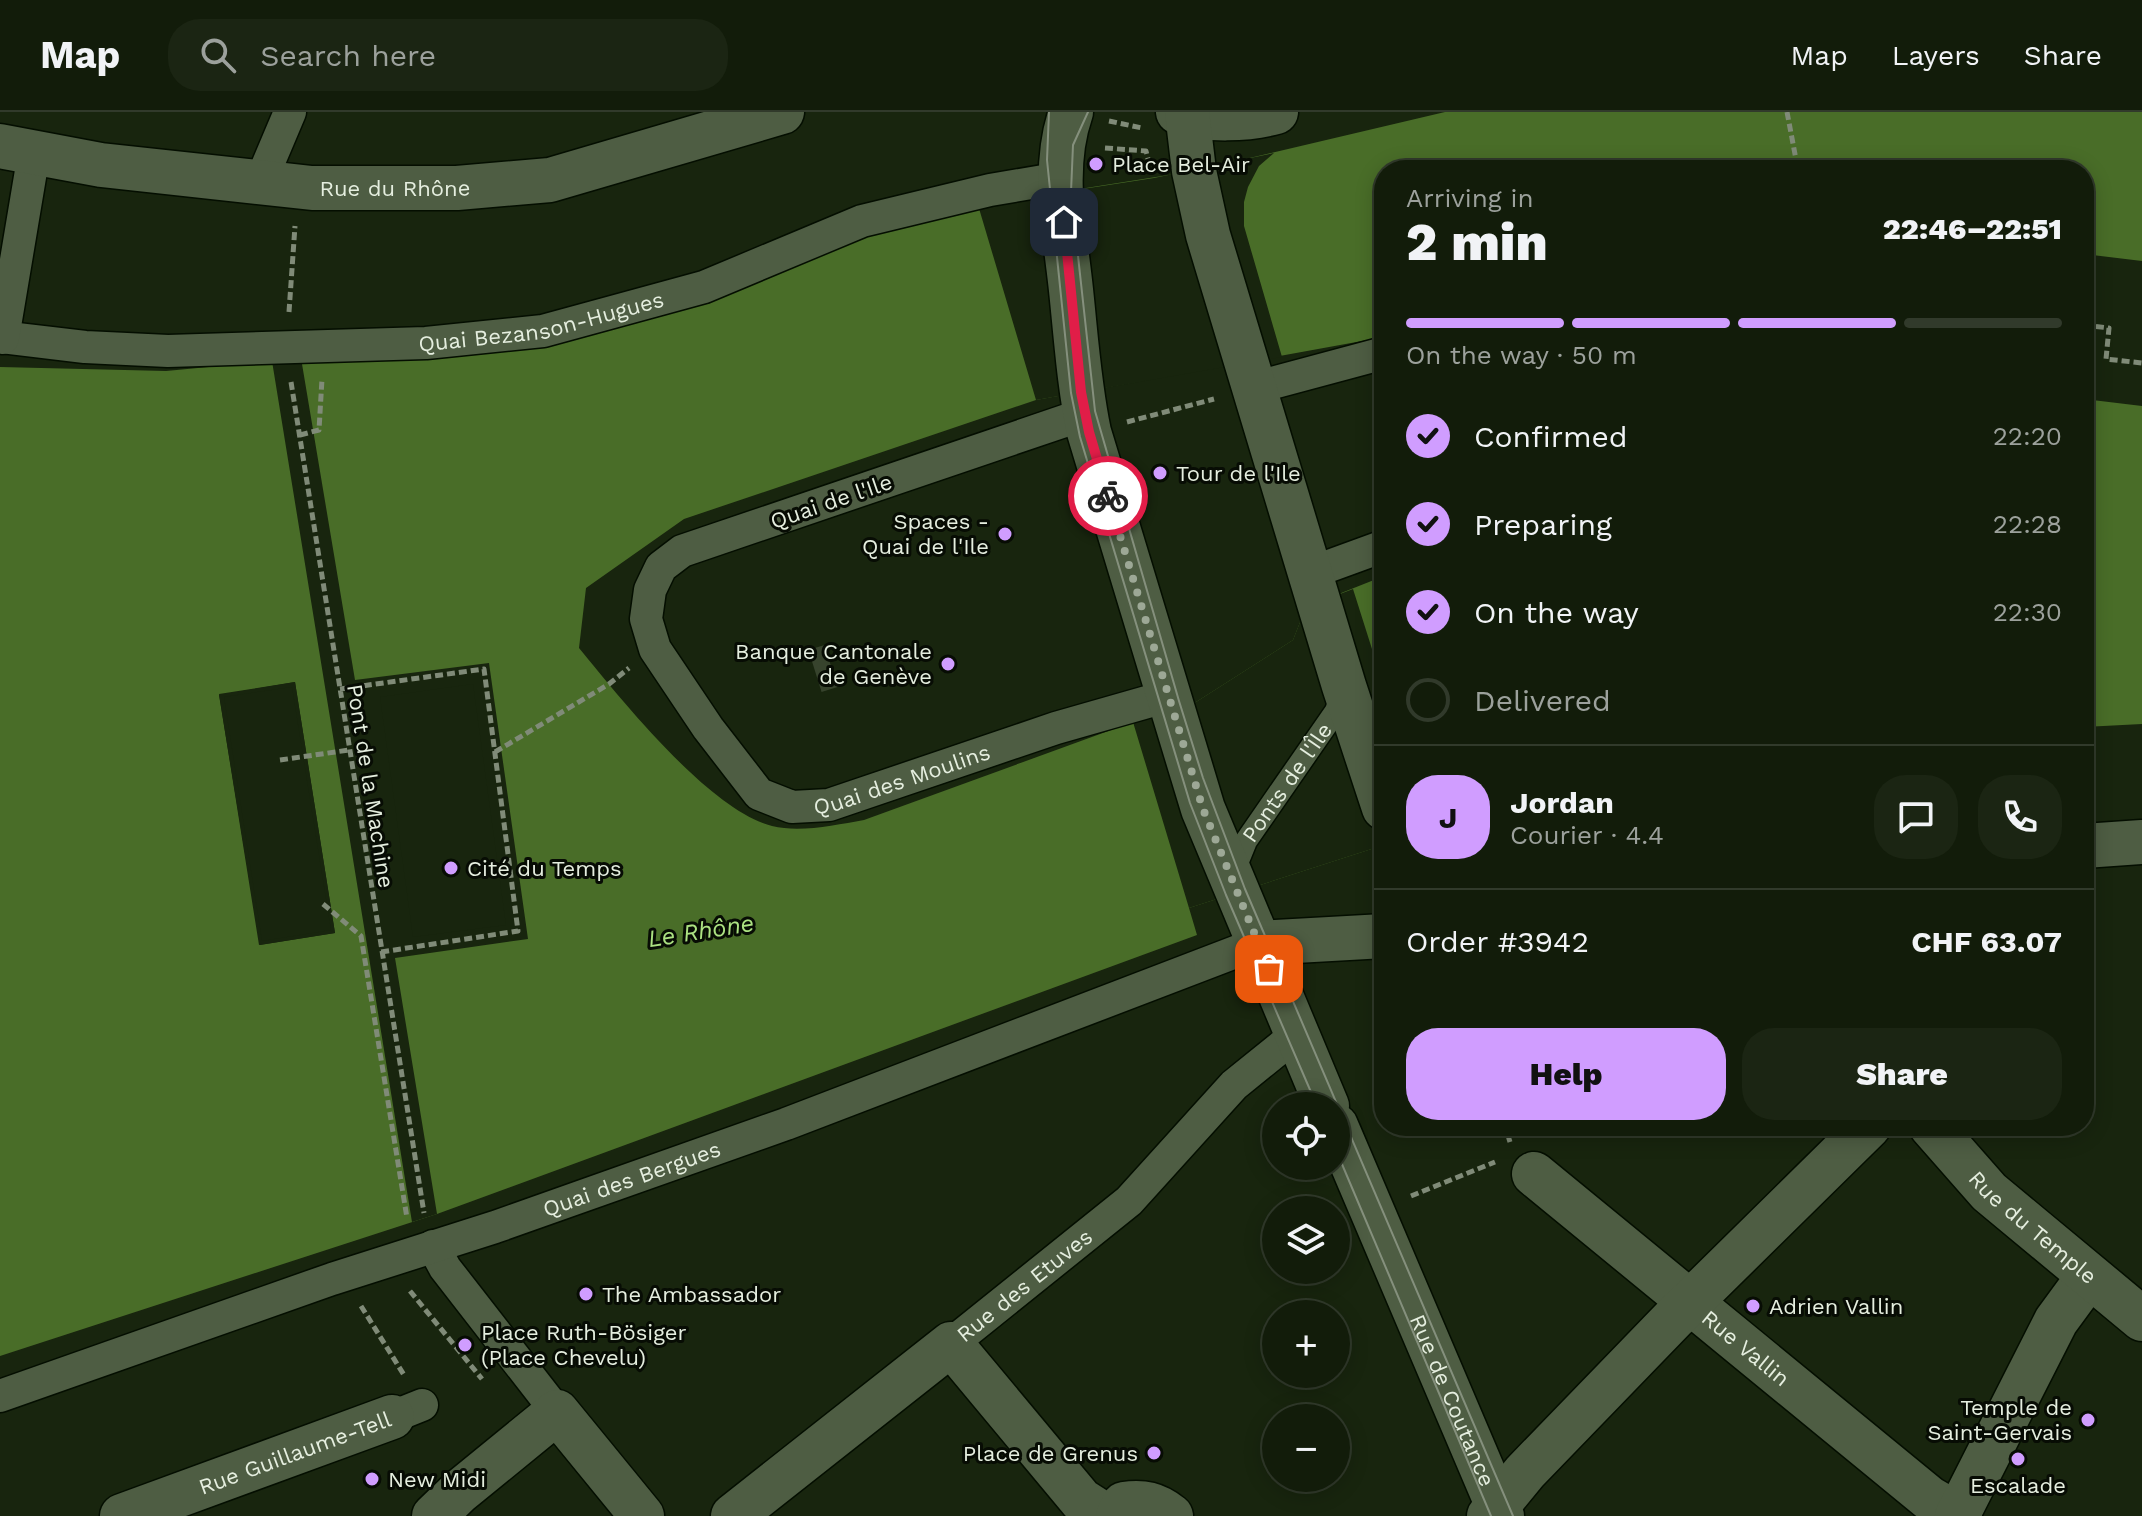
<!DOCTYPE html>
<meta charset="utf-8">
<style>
body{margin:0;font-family:"Work Sans",sans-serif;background:#1b2513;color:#f1f3f6;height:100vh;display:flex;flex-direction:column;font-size:30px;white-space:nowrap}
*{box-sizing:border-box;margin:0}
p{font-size:26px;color:#9ca19c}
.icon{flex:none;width:44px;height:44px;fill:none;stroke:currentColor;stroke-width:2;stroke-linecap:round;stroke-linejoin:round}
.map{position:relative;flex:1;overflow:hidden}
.drawer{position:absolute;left:1374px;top:48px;width:720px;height:976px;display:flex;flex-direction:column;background:#121c0a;border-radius:32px;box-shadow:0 4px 20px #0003,0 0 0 2px #313a2b}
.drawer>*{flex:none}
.buttons{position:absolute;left:1262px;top:980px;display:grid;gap:16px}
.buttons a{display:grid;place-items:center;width:88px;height:88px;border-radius:50%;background:#121c0a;box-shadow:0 4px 20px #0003,0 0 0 2px #313a2b;font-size:40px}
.pin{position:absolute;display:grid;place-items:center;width:68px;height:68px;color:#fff;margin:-34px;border-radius:16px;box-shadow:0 4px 12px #0006}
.courier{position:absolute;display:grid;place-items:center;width:80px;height:80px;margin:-40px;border:6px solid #e11d48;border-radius:50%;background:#fff;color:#222;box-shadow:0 2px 10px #0007}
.overview em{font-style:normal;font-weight:800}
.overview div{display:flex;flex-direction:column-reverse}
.overview{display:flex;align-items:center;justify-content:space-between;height:136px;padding:0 32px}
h1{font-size:52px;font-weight:800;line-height:60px}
.bar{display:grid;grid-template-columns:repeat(4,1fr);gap:12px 8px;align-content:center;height:96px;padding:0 32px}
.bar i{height:10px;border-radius:6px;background:#313a2b}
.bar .active{background:#d09dff}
.bar p{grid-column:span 4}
.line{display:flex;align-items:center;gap:20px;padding:0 32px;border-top:2px solid #313a2b}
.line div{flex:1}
.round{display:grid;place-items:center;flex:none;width:84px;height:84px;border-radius:32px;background:#1b2513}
ol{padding:0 32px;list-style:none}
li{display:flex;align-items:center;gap:24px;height:88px}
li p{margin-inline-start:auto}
li .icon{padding:8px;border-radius:50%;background:#d09dff;color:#111;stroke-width:4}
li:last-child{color:#9ca19c}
li i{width:44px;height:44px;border:4px solid #313a2b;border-radius:50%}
.action{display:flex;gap:16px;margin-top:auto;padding:16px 32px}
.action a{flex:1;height:92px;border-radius:32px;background:#d09dff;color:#111;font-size:32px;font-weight:800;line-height:92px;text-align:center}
.action a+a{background:#1b2513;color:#f1f3f6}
header{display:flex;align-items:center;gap:48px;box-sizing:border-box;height:112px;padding:0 40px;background:#121c0a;border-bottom:2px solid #313a2b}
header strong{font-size:38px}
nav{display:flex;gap:44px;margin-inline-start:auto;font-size:28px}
.search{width:560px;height:72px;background:#1b2513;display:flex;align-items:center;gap:20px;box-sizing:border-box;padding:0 28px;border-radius:32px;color:#9ca19c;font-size:30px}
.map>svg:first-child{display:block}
.water{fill:#496d28;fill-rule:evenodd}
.pier{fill:#18250e;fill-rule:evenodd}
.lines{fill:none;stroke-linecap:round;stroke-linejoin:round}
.minor-tunnel{stroke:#37432d;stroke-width:44;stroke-dasharray:44 22;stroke-linecap:butt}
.service-casing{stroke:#040e00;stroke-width:25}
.pedestrian-casing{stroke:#040e00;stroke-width:35}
.minor-casing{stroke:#040e00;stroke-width:47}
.tertiary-casing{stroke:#040e00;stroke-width:47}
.path{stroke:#808b78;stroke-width:5;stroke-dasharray:8 4;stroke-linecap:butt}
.service{stroke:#4e5d43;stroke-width:22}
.pedestrian{stroke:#4e5d43;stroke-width:32}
.minor{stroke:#4e5d43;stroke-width:44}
.tertiary{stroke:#4e5d43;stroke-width:44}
.tram{stroke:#85907d;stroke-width:2}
.done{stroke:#9da896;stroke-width:8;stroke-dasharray:0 14.4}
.route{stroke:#e11d48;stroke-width:10}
.poi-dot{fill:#d09dff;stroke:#070c04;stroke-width:3}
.labels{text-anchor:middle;stroke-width:6;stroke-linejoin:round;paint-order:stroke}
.poi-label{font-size:22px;fill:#e5eedf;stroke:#070c04;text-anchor:start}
.street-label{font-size:22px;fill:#e5eedf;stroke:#070c04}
.water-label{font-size:24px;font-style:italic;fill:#ace282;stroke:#070c04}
</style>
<header>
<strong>Map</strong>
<div class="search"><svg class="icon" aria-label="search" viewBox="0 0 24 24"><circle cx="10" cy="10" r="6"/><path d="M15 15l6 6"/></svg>Search here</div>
<nav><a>Map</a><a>Layers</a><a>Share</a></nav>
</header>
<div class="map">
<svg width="2142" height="1404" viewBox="0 0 2142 1404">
<rect width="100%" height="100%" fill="#18250e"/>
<path class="water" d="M1445,0h697v149l-58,-7v-84h-700v167l-348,63 -352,119 -98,69 -7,60c41,50 130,162 193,178 28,7 63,-1 92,-6l269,-98 63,-20 97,-62 13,-33 78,-31v269l-195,63 8,27 -760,279 -437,142v-989l166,4 157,-15 172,-3 176,-41 199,-81 108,-26 216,-34zM476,568l34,248 -100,13 -35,-247zM295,570l40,251 -75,12 -41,-250z
M2084,287l58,7v318l-58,3z"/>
<path class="pier" d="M1274,41l-15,13 -11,21 -4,15v24l38,131 -246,43 -58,-195 176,-27z
M301,246l54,322 134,-17 39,276 -133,19 42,256 -25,8 -140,-861zM473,572l33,241 -93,12 -33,-240z
M1353,477l31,98v158l-195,63 -56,-186 63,-20 97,-62 13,-33z
M295,570l40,251 -76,12 -40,-251zM292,575l39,243 -69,11 -38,-244z"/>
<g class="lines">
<path class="minor-tunnel" d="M815,559l16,-5"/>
<g class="service-casing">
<g id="service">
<path id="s1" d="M1233,761l13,-32 90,-130 7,-20"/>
</g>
</g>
<g class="pedestrian-casing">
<g id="pedestrian">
<path d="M260,71l30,-71"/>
<path id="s2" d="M0,225l85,10 83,4 258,-8 117,-12 161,-44 158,-66 128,-31 71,-12"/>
<path d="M3,226l31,-185"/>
<path d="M1254,276l130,-35"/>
<path id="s3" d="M1085,302l-403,137 -21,16 -11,23 -4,29 9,30 53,79 51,66 33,13 37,-2 227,-77 112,-32"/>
<path d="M1310,461l74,-27"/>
<path d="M433,1134l12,22 112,144"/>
<path id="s4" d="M951,1232l178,-143 105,-116 63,-51"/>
<path id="s5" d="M0,1284l332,-117 163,-52 291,-103 473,-181"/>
<path d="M392,1305l30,-12"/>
</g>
</g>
<g class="minor-casing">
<g id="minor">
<path d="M1071,0c-20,57 -6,120 0,178 5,47 8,95 18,142l114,377 124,297"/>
<path d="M1178,0c28,9 70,8 98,0"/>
<path d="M1187,0l7,59 14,64 136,451 40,122"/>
<path id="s6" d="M0,34l101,19 211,23h145l93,-8 232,-68"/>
<path d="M1259,831l125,-7"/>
<path id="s7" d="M1336,1014l166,390"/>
<path id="s8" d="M1534,1062l395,324 31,18"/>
<path id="s9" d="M122,1404l270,-99"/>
<path d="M434,1404l25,-24 98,-80 85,104"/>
<path d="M733,1404l218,-172 130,156 25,16"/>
<path d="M1118,1404l6,-12c19,-3 32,0 47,12"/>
<path d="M1489,1404l36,-44 150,-155 194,-191"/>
<path d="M1957,1404l99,-195 33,-45"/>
</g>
</g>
<g class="tertiary-casing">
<g id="tertiary">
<path d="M2084,734l58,-4"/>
<path id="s10" d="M1931,1014l58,66 153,127"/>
</g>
</g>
<path class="path" d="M1787,0l11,58
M1109,9l33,7
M1105,36l41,3 2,8
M289,200l6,-86
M2084,213l25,3 -3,31 36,4
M291,270l133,831
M1127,310l87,-23
M300,323l19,-5 3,-51
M340,577l144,-20 34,262 -137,21
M495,640l114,-68 20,-16
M280,648l69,-10
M323,792l38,32 46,282
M1505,1014l5,16
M1411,1084l84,-34
M410,1179l72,88
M361,1194l43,69"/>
<use href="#service" class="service"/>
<use href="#pedestrian" class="pedestrian"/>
<use href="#minor" class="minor"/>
<use href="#tertiary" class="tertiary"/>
<path class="tram" d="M1049,0l-2,48 24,233 9,44 110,366 36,92 91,211
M1088,0l-15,33 -2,47 24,219 84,290 24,77 42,111 268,627
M1336,1038l155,366"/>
</g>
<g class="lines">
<path class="done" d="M1108,384l95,313 66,160"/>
<path class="route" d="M1064,110l17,170 8,40 19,64"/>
</g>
<g class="poi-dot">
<circle cx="1096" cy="52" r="8"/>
<circle cx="1160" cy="361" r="8"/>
<circle cx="1005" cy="422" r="8"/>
<circle cx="948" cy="552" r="8"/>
<circle cx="451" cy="756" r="8"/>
<circle cx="586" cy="1182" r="8"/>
<circle cx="1753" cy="1194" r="8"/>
<circle cx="465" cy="1233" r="8"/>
<circle cx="2088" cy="1308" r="8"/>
<circle cx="1154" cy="1341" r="8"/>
<circle cx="2018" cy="1347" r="8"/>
<circle cx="372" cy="1367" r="8"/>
</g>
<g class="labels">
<g class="poi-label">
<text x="1112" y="60">Place Bel-Air</text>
<text x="1176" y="369">Tour de l'Ile</text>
<text x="989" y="417" text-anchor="end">Spaces -<tspan x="989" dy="25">Quai de l'Ile</tspan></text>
<text x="932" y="547" text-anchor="end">Banque Cantonale<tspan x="932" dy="25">de Genève</tspan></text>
<text x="467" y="764">Cité du Temps</text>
<text x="602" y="1190">The Ambassador</text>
<text x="1769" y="1202">Adrien Vallin</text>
<text x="481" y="1228">Place Ruth-Bösiger<tspan x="481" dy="25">(Place Chevelu)</tspan></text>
<text x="2072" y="1303" text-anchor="end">Temple de<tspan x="2072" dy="25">Saint-Gervais</tspan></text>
<text x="1138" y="1349" text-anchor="end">Place de Grenus</text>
<text x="388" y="1375">New Midi</text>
<text x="2018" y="1381" text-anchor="middle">Escalade</text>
</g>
<g class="street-label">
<text dy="8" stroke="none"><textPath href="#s6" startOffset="398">Rue du Rhône</textPath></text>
<text dy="8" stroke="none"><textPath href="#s2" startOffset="544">Quai Bezanson-Hugues</textPath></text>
<text transform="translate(831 389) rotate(-19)" y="8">Quai de l'Ile</text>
<text dy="8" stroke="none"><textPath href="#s3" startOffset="866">Quai des Moulins</textPath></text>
<text dy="8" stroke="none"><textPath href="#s1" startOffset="106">Ponts de l'Île</textPath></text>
<text transform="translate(371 674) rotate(81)" y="8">Pont de la Machine</text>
<text dy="8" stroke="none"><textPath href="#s5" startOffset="668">Quai des Bergues</textPath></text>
<text dy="8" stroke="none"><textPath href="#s10" startOffset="144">Rue du Temple</textPath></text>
<text dy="8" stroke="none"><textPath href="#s4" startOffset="94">Rue des Etuves</textPath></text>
<text dy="8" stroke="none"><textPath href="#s8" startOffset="274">Rue Vallin</textPath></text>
<text dy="8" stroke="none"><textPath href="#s7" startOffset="298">Rue de Coutance</textPath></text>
<text dy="8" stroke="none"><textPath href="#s9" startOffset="184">Rue Guillaume-Tell</textPath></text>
</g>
<g class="water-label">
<text transform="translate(701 819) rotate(-9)" y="8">Le Rhône</text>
</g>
</g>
</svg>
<div class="buttons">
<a><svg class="icon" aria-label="locate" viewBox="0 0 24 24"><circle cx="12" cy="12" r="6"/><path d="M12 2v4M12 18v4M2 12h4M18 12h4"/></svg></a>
<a><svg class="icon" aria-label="layers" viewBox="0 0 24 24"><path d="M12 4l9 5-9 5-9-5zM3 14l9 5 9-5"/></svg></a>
<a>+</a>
<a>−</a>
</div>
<div class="pin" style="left:1269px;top:857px;background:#ea580c"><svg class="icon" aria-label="bag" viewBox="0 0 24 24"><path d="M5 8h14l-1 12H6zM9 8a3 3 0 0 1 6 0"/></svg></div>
<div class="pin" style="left:1064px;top:110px;background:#1f2937"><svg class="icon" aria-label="home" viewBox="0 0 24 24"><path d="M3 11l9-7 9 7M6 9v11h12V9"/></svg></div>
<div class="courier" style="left:1108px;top:384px"><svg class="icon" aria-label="bike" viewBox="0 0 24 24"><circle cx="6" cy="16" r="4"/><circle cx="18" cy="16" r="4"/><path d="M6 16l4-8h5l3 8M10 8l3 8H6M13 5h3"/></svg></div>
<section class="drawer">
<div class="overview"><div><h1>2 min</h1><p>Arriving in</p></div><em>22:46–22:51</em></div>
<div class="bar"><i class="active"></i><i class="active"></i><i class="active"></i><i></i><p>On the way · 50 m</p></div>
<ol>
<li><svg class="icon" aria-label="check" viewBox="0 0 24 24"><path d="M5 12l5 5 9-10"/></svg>Confirmed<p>22:20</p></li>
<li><svg class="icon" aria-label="check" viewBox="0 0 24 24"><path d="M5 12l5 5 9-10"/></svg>Preparing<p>22:28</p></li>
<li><svg class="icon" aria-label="check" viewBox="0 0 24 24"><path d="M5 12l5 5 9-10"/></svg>On the way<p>22:30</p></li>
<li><i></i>Delivered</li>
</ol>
<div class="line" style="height:144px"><b class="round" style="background:#d09dff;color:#111">J</b><div><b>Jordan</b><p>Courier · 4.4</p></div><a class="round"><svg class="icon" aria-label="chat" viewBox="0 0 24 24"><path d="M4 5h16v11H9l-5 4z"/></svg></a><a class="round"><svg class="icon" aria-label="phone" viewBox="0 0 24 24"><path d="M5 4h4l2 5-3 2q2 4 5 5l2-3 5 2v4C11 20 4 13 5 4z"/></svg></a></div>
<div class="line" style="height:104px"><div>Order #3942</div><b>CHF 63.07</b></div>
<div class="action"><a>Help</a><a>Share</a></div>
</section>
</div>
